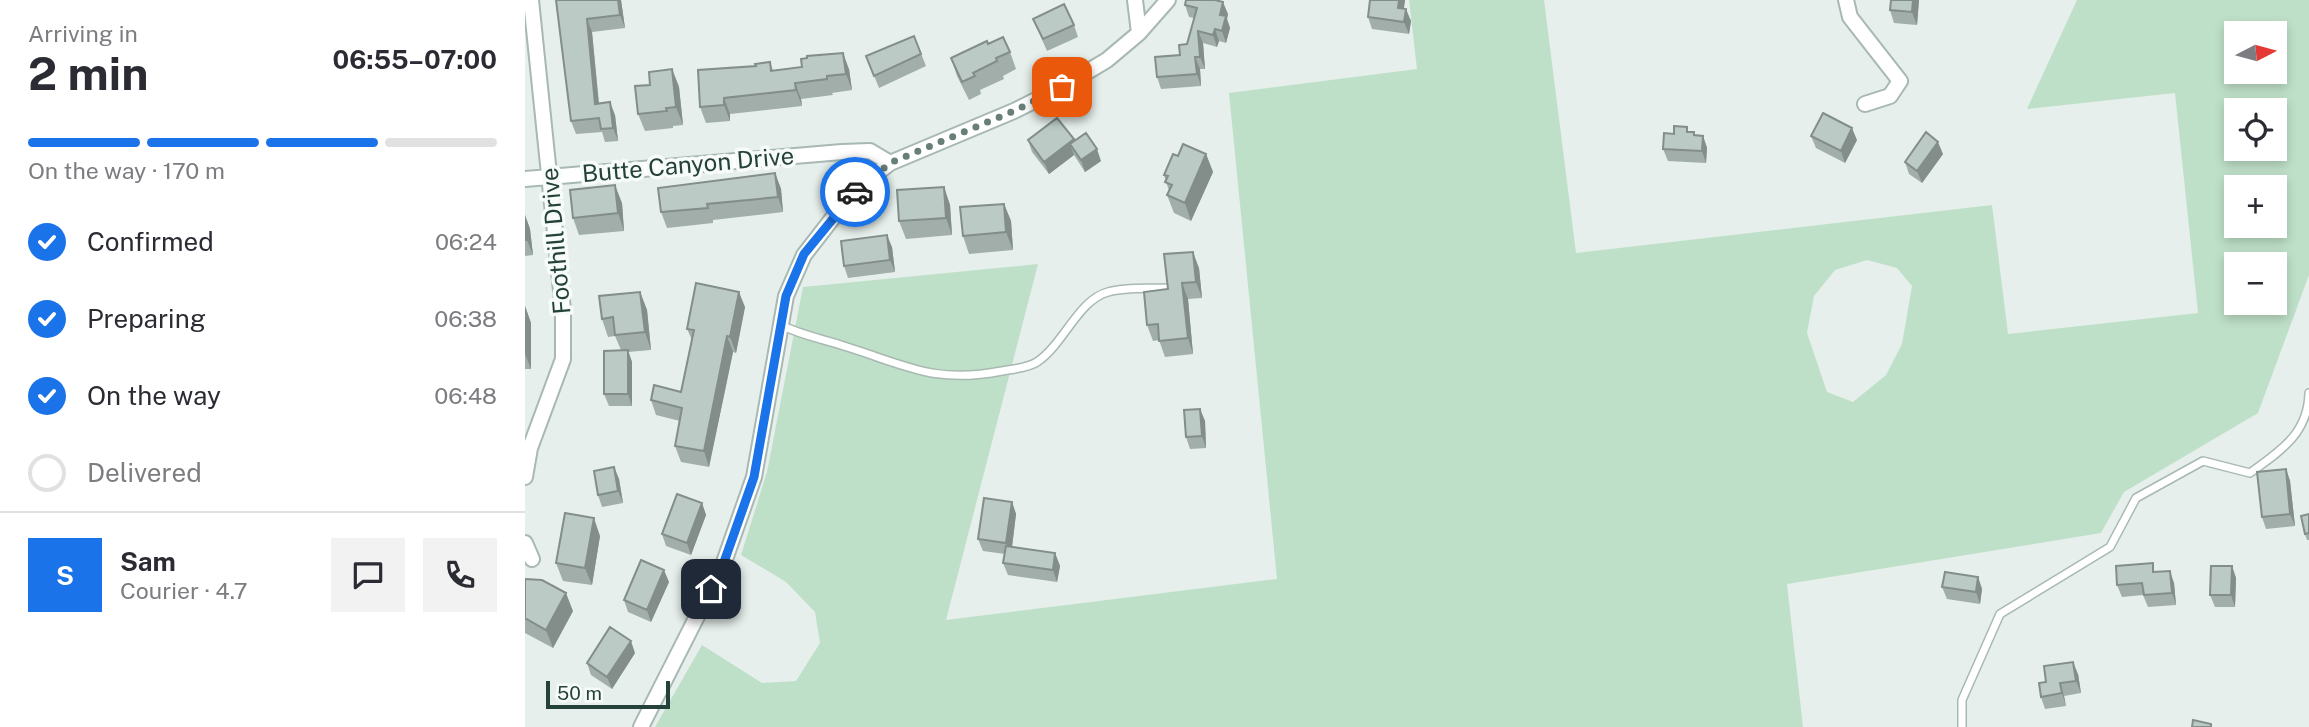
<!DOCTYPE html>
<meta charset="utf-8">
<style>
body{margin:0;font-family:"Public Sans",sans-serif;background:#f2f2f3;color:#2b2b33;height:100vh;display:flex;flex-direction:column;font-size:26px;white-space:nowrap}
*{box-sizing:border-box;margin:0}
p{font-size:23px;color:#7c7c81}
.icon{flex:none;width:38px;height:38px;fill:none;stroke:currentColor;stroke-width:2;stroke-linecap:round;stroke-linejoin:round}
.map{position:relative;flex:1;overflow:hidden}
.side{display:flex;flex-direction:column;background:#fff;width:525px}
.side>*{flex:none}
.needle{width:46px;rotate:84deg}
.controls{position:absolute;left:1699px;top:21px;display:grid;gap:14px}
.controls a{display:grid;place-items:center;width:63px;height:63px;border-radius:0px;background:#fff;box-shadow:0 4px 10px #0003;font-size:35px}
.scale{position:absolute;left:21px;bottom:18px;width:124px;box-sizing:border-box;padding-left:7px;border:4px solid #24423a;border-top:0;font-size:19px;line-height:24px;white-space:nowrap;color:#24423a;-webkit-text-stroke:5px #f7fbf9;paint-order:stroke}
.pin{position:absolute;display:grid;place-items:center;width:60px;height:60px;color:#fff;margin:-30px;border-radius:14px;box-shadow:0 4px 10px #0006}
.courier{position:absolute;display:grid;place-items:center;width:70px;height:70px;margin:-35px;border:5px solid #1a73e8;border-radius:50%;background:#fff;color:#222;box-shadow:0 2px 9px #0007}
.summary em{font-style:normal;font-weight:700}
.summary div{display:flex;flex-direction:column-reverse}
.summary{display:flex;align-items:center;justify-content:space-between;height:119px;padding:0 28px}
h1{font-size:46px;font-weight:700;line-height:52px}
.bar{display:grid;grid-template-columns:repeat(4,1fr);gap:10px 7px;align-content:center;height:84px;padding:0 28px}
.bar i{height:9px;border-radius:5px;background:#e1e1e2}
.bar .on{background:#1a73e8}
.bar p{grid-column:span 4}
.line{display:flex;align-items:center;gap:18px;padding:0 28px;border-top:2px solid #e1e1e2}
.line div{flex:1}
.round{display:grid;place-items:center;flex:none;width:74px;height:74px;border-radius:0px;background:#f2f2f3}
ol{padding:0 28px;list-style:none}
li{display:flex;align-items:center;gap:21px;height:77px}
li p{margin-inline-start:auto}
li .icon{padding:7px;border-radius:50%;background:#1a73e8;color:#fff;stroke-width:4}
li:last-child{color:#7c7c81}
li i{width:38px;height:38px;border:4px solid #e1e1e2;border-radius:50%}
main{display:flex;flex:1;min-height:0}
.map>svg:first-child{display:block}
.green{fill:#bfe0c8;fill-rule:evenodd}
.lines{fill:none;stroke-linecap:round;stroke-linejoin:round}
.lane-casing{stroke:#a8b8b2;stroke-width:10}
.street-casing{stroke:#a8b8b2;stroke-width:18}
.lane{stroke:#fff;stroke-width:7}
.street{stroke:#fff;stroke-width:14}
.wall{fill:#a1aea9}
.shaded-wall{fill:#838d89}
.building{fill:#bbcac4;stroke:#838d89;stroke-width:2}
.done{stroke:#687f78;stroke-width:7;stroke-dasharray:0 12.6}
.route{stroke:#1a73e8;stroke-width:9}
.labels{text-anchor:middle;stroke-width:7;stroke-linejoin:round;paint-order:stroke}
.street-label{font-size:24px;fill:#24423a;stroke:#f7fbf9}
</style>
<main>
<section class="side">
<div class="summary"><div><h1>2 min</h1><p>Arriving in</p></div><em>06:55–07:00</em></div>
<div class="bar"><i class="on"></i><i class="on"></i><i class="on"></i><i></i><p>On the way · 170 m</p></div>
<ol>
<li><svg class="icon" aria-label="check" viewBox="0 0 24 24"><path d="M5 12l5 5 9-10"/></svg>Confirmed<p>06:24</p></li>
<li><svg class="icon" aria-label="check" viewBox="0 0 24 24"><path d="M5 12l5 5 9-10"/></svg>Preparing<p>06:38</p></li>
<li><svg class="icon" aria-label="check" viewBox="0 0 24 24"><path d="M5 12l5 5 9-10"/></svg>On the way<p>06:48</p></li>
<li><i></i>Delivered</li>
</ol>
<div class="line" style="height:126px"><b class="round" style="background:#1a73e8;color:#fff">S</b><div><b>Sam</b><p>Courier · 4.7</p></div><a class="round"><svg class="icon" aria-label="chat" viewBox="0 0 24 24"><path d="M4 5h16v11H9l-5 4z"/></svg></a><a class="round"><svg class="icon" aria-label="phone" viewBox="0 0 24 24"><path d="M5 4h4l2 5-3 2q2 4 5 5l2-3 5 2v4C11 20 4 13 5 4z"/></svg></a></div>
</section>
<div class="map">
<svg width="1784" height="727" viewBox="0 0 1784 727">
<rect width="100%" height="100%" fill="#e6efeb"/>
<path class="green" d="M884,0h135l32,253 416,-48 16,129 190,-21 -23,-220 -148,16 50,-109h232v275l-51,138 -134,79 -23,41 -314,51 16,143h-1148l47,-82 60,38 34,-2 24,-38 -5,-31 -29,-30 -45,-27 26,-83 36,-185 235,-23 -92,356 331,-41 -48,-486 188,-24zM1712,33h38v39h-38zM1712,110h38v39h-38zM1712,187h38v39h-38zM1342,260l30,8 15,18 -10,58 -16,31 -33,27 -26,-10 -20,-59 7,-37 21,-26zM1712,264h38v39h-38z"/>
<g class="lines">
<g class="lane-casing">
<path id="lane" d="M256,325c22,11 43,14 66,22 61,19 88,37 155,24 11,-2 26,-3 35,-9 27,-18 41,-62 71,-70 18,-5 40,-3 59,-4
M1437,727v-27l38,-86 110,-67 26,-49 67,-37 47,12c30,-22 58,-39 59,-80"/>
</g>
<g class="street-casing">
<path id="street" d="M610,0l4,33
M1321,0l4,17 50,64 -10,15 -25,8
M0,179l317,-27 28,-1 20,12
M0,477l5,-29 33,-89v-49l-32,-310
M0,543l7,16
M116,727l82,-162 31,-88 32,-181 18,-41 49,-63 37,-29 124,-52 48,-24 45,-27 32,-27 29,-33"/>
</g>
<use href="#lane" class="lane"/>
<use href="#street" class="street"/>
</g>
<path class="wall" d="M31,0h65l4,28 -33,4 7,71 16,12 3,26 -13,1 -3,-10 -26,2 -5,-13z
M845,0h35l-1,8 7,13 -2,13 -37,-5 -4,-12z
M1366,0h28l-2,25 -23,-2 -4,-13z
M660,5l43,9 -1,5 3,9 -4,15 -7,-2 -2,6 -14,-4 2,26h-5l1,17 -40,3 -4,-12 23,-22 7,-11 7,-26 -5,-1z
M508,19l41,6 4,12 -31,14z
M389,36l12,30 -47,22 -13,-32z
M463,44l22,8 6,17 -13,7 1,3 -24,11 1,4 -12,6 -12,-24 -6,-18z
M282,58l42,11 3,21 -20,3 1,2 -32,4 1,7 -72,8v7l-24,2 -6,-16 56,-41 14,-4 3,8 29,-3z
M147,69l7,18 4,38 -10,1v2l-28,3 -7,-17 12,-29z
M1164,132h5l1,3 8,1 4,12 -1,15 -38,-2 -5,-12 11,-15z
M1286,136l46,4 -12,23 -29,-15z
M549,139l1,2 26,20 -16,11 -11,-17 -25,19 -17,-22 -4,-12z
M681,154l7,18 -22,49 -17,-8 -7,-18 2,-4 -5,-16 14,-19z
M1418,154l-21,29 -13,-9 -4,-12z
M250,173l6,16 2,23 -70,8v3l-46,5 -6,-16z
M419,187l6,18 2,30 -46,4 -7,-18z
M97,203l2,28 -45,4 -6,-17z
M479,204l7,17 2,29 -44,4 -6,-18z
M0,215l5,14 3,26 -8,1z
M367,247l3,25 -47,6 -4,-12z
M674,268l3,30 -14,1 5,55 -28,3 -6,-17 -6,1 -6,-16 21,-36z
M115,292l7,18 4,40 -23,2 4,10v44h-23l-5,-12 17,-44 -6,-14 -7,1 -6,-18z
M0,306l6,17v46h-6z
M220,307l-9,46 -3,-1 -24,115 -28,-5 -6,-16 5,-25 -24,-6 -5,-15 30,-8 11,-52 -5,-11z
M675,409l5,12 1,27 -16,1 -4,-12z
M89,467l5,12 4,24 -21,4 -4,-12z
M1761,469l4,12 5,45 -29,3 -4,-12z
M487,502l4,12 -4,33 43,6 5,13 -3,16 -49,-7 -5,-12 2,-9 -22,-3 -5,-12z
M177,503l4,12 -15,40 -25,-9 -4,-12z
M1784,514v26h-2l-2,-6z
M75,536l-8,49 -29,-4 -7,-18z
M1707,566l4,12 -1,29h-20l-5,-12z
M1631,572l18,11 2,22 -28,2 -5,-12 -21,2 -5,-12z
M1453,577l4,12 -2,15 -33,-5 -5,-12z
M0,579l48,32 -20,37 -28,-15z
M144,582l-18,40 -23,-10 -4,-12z
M110,653l-23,36 -21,-14 -4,-12z
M1553,674l3,19 -17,3 2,10 -21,3 -4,-12 5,-15z"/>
<path class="shaded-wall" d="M93,0h3l4,28 -5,-13z
M874,0h6l-3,20 -4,-12z
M1388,0h6l-2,25 -5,-13z
M698,2l5,12 -1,5 3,9 -4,15 -4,-12 -2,-16z
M881,9l5,12 -2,13 -5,-12z
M62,19l5,13 8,85 -5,-13z
M690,29l4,12 -2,6 -4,-12z
M673,31l5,12 2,26 -5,-12z
M318,53l6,16 3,21 -6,-16z
M670,57l5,12 1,17 -4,-12z
M147,69l7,18 4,38 -7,-18z
M270,83l6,16 1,7 -6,-16z
M199,98l6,16v7l-6,-16z
M85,102l5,13 3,26 -5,-13z
M1327,128l5,12 -12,23 -4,-12z
M1178,136l4,12 -1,15 -4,-12z
M549,139l4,12 -8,-7 4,11 -25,19 -5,-12z
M1413,142l5,12 -21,29 -5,-12z
M572,149l4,12 -16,11 -4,-12z
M681,154l7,18 -22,49 -6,-18z
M250,173l6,16 2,23 -5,-15z
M90,185l7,18 2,28 -6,-18z
M419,187l6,18 2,30 -6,-17z
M479,204l7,17 2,29 -7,-18z
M0,215l5,14 3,26 -6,-15z
M362,235l5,12 3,25 -5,-12z
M668,252l6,16 3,30 -6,-16z
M657,283l6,16 5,55 -5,-16z
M115,292l7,18 4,40 -6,-18z
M214,292l6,15 -9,46 -6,-16z
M0,306l6,17v46l-6,-15z
M202,336l6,16 -24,115 -5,-16z
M103,350l4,12v44l-4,-12z
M675,409l5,12 1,27 -4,-12z
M89,467l5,12 4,24 -5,-12z
M1761,469l4,12 5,45 -5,-12z
M487,502l4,12 -5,41 -5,-12z
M177,503l4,12 -15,40 -4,-12z
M69,518l6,18 -8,49 -7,-17z
M530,553l5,13 -3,16 -4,-12z
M1707,566l4,12 -1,29 -4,-12z
M139,570l5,12 -18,40 -4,-12z
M1645,571l4,12 2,22 -4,-12z
M1453,577l4,12 -2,15 -4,-12z
M41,593l7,18 -20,37 -7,-18z
M106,641l4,12 -23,36 -5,-12z
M1548,662l5,12 3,19 -5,-12z
M1535,683l4,13 2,10 -4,-13z"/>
<path class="building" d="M31,0h62l2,15 -33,4 8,85 15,-2 3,26 -12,1 -2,-11 -28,3z
M661,0h29l8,2 -3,13 6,1 -4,15 -7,-2 -2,6 -15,-4 2,26h-5l2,17 -40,3 -2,-20 25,-2 -1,-10 8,-1 10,-36 -12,-3z
M845,0h29l-1,8 8,1 -2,13 -36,-5z
M1366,0h22l-1,12 -22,-2z
M539,4l10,21 -31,14 -10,-20z
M389,36l7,18 -47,22 -8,-20z
M478,37l7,15 -14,6 1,3 -24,12 2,3 -13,6 -11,-24 36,-17 1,3z
M318,53l3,21 -19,2v3l-32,4 1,7 -72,8v7l-24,2 -2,-37 58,-4 -1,-2 15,-2 1,9 31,-4 -1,-8 6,-1v-2z
M147,69l4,38 -10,1 1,3 -29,3 -3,-28 15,-1 -1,-13z
M1298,113l29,15 -11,23 -30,-15z
M532,118l17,21 -30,23 -16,-22z
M1149,126l13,1v5h7v3l9,1 -1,15 -39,-2 1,-16 10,1z
M1401,132l12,10 -21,29 -12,-9z
M561,133l11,16 -16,11 -11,-16z
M658,144l23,10 -21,49 -18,-8 5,-10 -7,-3 3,-6 -4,-1 9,-21 5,2z
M250,173l3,24 -71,7 1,4 -47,4 -3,-24z
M90,185l3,28 -45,5 -3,-28z
M419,187l2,31 -47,3 -2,-31z
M479,204l2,28 -43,4 -3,-29z
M0,220l2,20h-2z
M362,235l3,25 -46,6 -3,-25z
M668,252l3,30 -14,1 6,55 -29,3 -1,-17 -11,1 -3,-33 24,-3 -4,-35z
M171,283l43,9 -9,45 -3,-1 -23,115 -29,-5 7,-38 -31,-8 3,-15 27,7 13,-62 -7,-1z
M115,292l5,40 -30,3 -2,-18 -11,2 -3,-23z
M103,350v44h-24v-43z
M675,409l2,27 -16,1 -2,-27z
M89,467l4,24 -20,4 -4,-24z
M1761,469l4,45 -28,3 -5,-45z
M152,494l25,9 -15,40 -25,-9z
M459,498l28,4 -6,41 -28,-4z
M40,513l29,5 -9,50 -29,-5z
M1784,514v19l-4,1 -4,-18z
M481,546l49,7 -2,17 -50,-7z
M116,560l23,10 -17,40 -23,-10z
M1628,563v9l17,-1 2,22 -28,2 -2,-12 -25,2 -1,-19z
M1686,566h21l-1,29h-21z
M1420,572l33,5 -2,15 -34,-5z
M0,579l17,1 24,13 -20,37 -21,-12z
M85,627l21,14 -24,36 -20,-14z
M1548,662l3,19 -16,2 2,10 -21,4 -2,-14 7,-1 -2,-16z
M1668,720l18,4v3h-19z"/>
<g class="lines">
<path class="done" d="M330,192l35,-29 124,-52 48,-24"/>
<path class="route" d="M186,589l12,-24 31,-88 32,-181 18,-42 51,-62"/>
</g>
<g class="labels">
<g class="street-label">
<text transform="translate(163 165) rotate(-5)" y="8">Butte Canyon Drive</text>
<text transform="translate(31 241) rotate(-95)" y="8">Foothill Drive</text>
</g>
</g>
</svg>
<div class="controls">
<a><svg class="needle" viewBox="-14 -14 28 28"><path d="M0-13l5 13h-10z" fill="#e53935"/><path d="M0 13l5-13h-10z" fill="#7c7c81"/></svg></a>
<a><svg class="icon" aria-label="locate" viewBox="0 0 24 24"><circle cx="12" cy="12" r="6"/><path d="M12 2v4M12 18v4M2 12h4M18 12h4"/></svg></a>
<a>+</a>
<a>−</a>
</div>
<div class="scale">50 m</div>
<div class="pin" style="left:537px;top:87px;background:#ea580c"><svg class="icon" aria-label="bag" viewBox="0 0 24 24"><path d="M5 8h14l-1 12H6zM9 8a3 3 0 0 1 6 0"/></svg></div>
<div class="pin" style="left:186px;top:589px;background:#1f2937"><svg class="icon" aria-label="home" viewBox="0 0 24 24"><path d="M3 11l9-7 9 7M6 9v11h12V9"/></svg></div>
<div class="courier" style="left:330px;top:192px"><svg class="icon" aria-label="car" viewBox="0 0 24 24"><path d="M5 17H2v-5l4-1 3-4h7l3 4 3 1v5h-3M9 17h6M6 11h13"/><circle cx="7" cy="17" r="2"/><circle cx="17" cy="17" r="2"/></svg></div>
</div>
</main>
